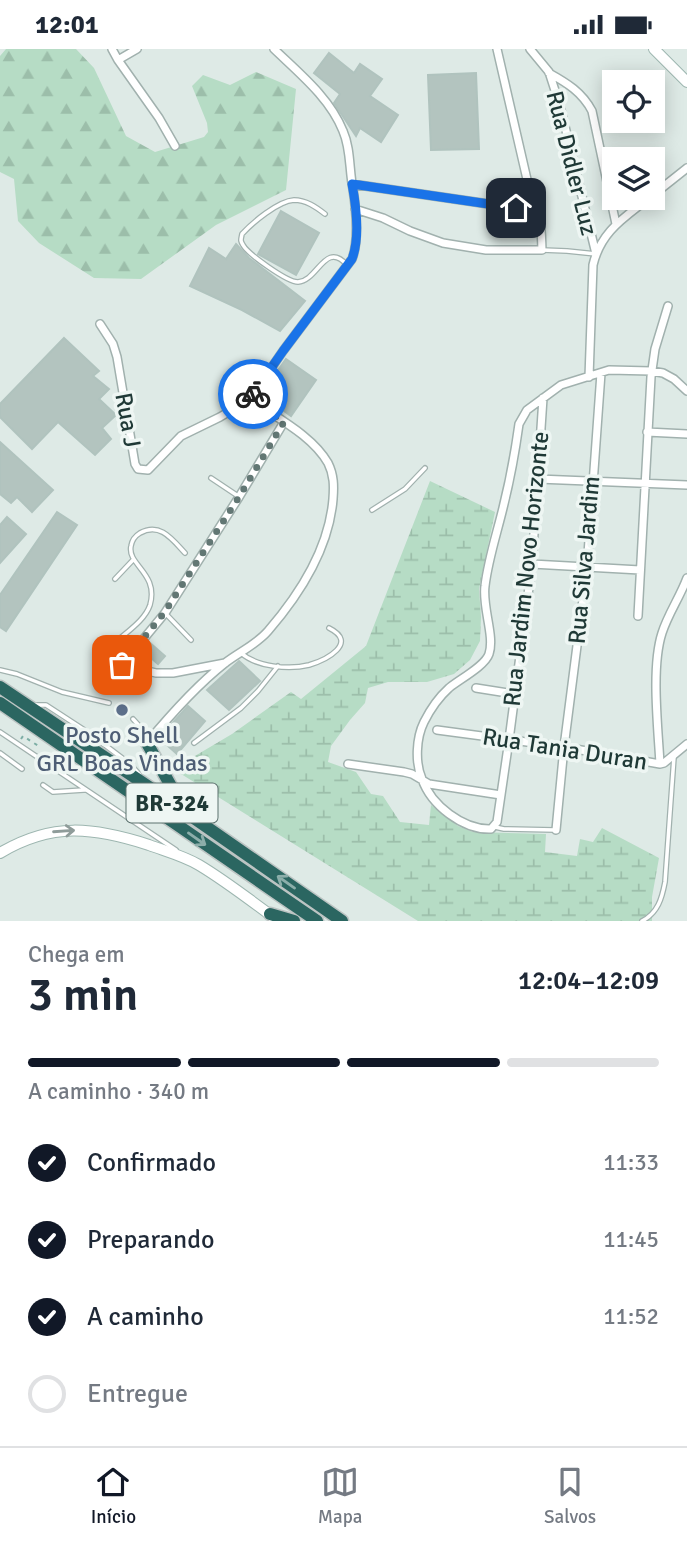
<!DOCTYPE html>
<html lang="pt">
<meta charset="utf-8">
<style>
body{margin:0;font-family:Signika,sans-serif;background:#f6f6f7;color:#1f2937;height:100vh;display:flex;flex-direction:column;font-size:26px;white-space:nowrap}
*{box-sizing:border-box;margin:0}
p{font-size:23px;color:#747a83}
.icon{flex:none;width:38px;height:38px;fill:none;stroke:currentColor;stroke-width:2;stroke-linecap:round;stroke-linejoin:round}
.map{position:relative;height:872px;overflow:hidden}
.drawer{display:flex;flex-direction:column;background:#fff;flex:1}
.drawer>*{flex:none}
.controls{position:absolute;left:602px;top:21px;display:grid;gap:14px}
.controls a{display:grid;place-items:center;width:63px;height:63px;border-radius:0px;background:#fff;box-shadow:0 4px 18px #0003;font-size:35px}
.pin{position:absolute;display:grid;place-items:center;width:60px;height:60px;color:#fff;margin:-30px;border-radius:14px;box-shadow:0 4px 10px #0006}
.courier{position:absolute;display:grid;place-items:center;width:70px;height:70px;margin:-35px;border:5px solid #1a73e8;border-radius:50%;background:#fff;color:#222;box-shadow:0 2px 9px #0007}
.headline em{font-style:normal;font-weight:600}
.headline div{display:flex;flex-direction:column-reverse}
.headline{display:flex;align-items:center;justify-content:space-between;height:119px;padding:0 28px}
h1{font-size:46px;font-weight:600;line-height:52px}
.bar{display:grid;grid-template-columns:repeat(4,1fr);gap:10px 7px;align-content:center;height:84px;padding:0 28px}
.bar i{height:9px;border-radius:5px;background:#e0e1e3}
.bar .on{background:#111827}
.bar p{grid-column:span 4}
ol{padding:0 28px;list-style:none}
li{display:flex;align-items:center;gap:21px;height:77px}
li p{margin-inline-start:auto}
li .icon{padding:7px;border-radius:50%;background:#111827;color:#fff;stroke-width:4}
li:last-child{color:#747a83}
li i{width:38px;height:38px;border:4px solid #e0e1e3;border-radius:50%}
.status{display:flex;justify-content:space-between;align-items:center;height:49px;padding:0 35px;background:#fff;direction:ltr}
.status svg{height:19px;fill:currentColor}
.menu{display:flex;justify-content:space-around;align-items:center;height:98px;border-top:2px solid #e0e1e3;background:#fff;font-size:19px;color:#747a83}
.menu a{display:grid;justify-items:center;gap:4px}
.menu .on{color:#111827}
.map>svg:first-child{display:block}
.forest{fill:url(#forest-firs)}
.wetland{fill:url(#wetland-marsh)}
.building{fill:#b3c4bf;stroke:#b0c3be;stroke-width:2}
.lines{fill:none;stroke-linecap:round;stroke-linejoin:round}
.lane-casing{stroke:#a1b1ae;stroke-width:6}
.street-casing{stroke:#a1b1ae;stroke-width:10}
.secondary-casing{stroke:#9db6b0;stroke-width:12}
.highway-casing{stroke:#bcc4c3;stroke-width:15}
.path{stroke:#7daea5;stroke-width:2;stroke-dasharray:3.5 5;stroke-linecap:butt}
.lane{stroke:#fff;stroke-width:3.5}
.street{stroke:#fff;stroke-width:7}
.secondary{stroke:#fff;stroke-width:10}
.highway{stroke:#2b6661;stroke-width:12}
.oneway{stroke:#8f9c9a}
.oneway2{stroke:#8caeaa}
.done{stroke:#627774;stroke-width:7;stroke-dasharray:0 12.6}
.route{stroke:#1a73e8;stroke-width:9}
.service-dot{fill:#5c6f8a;stroke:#eef6f3;stroke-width:2.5}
.labels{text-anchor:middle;stroke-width:7;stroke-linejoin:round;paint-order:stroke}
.shield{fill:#eef6f3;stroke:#5d726f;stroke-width:2}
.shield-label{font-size:23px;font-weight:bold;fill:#1f3936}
.street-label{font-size:24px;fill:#1f3936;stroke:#eef6f3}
.service-label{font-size:24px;fill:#4e5e75;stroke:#eef6f3}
</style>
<div class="status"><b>12:01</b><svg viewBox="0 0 49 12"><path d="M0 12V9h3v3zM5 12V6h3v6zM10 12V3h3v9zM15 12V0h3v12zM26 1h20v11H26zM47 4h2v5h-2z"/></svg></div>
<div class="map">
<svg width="687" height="872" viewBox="0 0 687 872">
<defs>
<pattern id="forest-firs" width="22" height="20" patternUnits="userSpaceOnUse" patternTransform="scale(1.75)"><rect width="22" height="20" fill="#b6dcc5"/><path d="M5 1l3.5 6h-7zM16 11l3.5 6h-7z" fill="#9cbeaa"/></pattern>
<pattern id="wetland-marsh" width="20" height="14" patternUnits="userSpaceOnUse" patternTransform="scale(1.75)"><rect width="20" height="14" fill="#b6dcc5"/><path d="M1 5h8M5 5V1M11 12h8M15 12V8" fill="none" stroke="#9cbeaa"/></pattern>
</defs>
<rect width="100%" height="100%" fill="#deeae6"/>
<path class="forest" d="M6,0h70l18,19 32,68 29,16 49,-15 4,-5 -1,-9 -15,-37 11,-11 27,10 26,-13 40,17 -10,101 -70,35 -75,54 -47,-1 -55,-35 -21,-22 -4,-42 -14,-7v-116z"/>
<path class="wetland" d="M430,432l65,31 -16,77 2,28 -1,24 -10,19 -16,14 -27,8h-39l-20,6 -3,15 -15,17 -19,26 -3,16 28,10 15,22 12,2 17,26 29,3 2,-20 27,21 15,6 73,2 -1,18 32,4 3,-17 13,3 9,-14 57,30 -7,39v24h-234l-245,-152 59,-35 59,-42 10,7 65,-53z"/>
<path class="building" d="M329,4l25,20 6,-9 22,15 -12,17 28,19 -17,27 -21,-14 -4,8 -22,-33 6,-9 -26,-21z
M476,24l3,76 -48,1 -3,-75z
M281,162l38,22 -23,42 -38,-21z
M236,195l13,14 56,43 -25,30 -38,-21 -52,-24 19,-38 17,11z
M64,289l35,33 -6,5 16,13 -10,10 17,16 -14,13 9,11 -16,16 -37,-33 -26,27 -32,-32v-13z
M286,310l30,21 -25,36 -30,-22z
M0,393l53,48 -21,22 -15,-15 -6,6 -11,-9z
M57,463l20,13 -71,106 -6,-4v-32z
M7,468l19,17 -26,29v-38z
M149,593l16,14 -7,8 -16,-14z
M239,612l21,20 -31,29 -22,-20z
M188,657l17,15 -28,33 -18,-16z"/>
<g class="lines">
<g class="lane-casing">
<path id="lane" d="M325,165c-9,-7 -19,-14 -31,-14 -16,1 -42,23 -52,34 -1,6 -2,6 1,11 5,9 44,37 55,37 20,-1 27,-42 49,-17
M542,201l25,1 29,3
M211,429l27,18
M372,461l33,-21 20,-21
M115,530l18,-19
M166,565l25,26
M117,592c11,-10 28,-21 33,-36 9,-32 -23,-40 -19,-59 1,-6 4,-10 9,-13 20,-11 32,6 45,20
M241,604c16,14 48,17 68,12 17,-5 50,-22 20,-37
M0,621l17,4 45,18 47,11
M34,656h12l43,28 41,31 9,10
M133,670l10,11 3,11
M0,683l176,118
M194,694l47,-35 17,-17 20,-25
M0,704l22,16
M43,736l10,7 31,-2
M495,778l9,2 51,1
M642,872c16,-8 20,-23 23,-39l9,-125"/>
</g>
<g class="street-casing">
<path id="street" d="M112,0l6,11 41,58 16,28
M497,0l32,139 -2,14
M530,0l19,23 11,34 36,148
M118,11l19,-11
M549,24c18,10 33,19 43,38l24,113
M352,135l164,24 7,-2 4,-4
M653,146l34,-27
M355,160l28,9 27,13 33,12 43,7h56c-1,-20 1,-33 -15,-48
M100,275l13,20 4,13 18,107 3,5 10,1 33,-34 39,-19 30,-18
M589,328l4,-112c8,-34 31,-47 56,-67
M543,349l-11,166 -23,176 -12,82 -6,7c-28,1 -60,-24 -69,-50 -7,-16 -6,-41 2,-57 6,-12 15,-25 25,-34 11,-9 36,-22 40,-34 6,-18 -7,-47 -4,-68 3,-26 12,-53 18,-78 7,-28 12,-55 16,-84l8,-14 34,-25 48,-15 42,1 12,2 11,6 13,12
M647,383l40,2
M538,430l149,6
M532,515l108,6
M638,567l13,-239 4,-28 13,-43
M225,614l-52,10h-17l-34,-8 43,-52 74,-116 45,-75
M476,639l38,6
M437,681l127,17 96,17 4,-1 23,-19
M147,694c24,-29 49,-57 78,-80 14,-11 31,-18 43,-32 32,-37 61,-82 65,-132 1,-13 1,-24 -5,-36 -16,-28 -53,-46 -78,-64l33,-48 69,-92c7,-18 4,-50 1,-70 -4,-19 -2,-40 -10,-58 -13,-33 -44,-58 -69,-82
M348,715l56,8 8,2 17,10 72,11
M660,715c-2,-37 -9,-97 2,-131 6,-19 18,-36 25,-55
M556,781l8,-83 23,-179 14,-195"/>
</g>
<g class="secondary-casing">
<path id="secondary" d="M654,0l33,33
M0,804c52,-31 93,-26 149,-8 16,6 35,11 50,20 25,15 50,34 74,52"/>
</g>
<g class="highway-casing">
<path id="highway" d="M0,638l152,102 190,132
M0,654l317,218
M147,694l25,45 19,23
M270,865l24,7"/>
</g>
<path class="path" d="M21,690l2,-3 17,11"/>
<use href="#lane" class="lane"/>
<use href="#street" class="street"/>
<use href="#secondary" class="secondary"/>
<use href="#highway" class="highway"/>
</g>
<defs><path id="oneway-shaft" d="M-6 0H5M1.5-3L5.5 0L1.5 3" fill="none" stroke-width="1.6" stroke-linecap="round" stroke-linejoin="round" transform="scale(1.75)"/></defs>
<use class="oneway" href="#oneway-shaft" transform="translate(64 782) rotate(-4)"/>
<g class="oneway2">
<use href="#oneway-shaft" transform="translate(197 790) rotate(35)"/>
<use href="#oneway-shaft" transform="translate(286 833) rotate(-145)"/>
</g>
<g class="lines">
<path class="done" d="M122,616l42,-52 75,-116 45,-75 -34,-23 3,-5"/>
<path class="route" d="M253,345l30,-43 69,-92c8,-21 4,-54 0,-75l164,24"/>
</g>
<circle class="service-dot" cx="122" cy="661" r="7"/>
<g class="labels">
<rect class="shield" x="126.5" y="734.5" width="91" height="39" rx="5"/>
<g class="shield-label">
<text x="172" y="762">BR-324</text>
</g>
<g class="street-label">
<text transform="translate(572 114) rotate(76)" y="8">Rua Didler Luz</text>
<text transform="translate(128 371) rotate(80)" y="8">Rua J</text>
<text transform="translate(584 511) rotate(-85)" y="8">Rua Silva Jardim</text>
<text transform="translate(526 520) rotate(-84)" y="8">Rua Jardim Novo Horizonte</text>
<text transform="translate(565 700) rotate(9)" y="8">Rua Tania Duran</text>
</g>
<g class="service-label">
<text x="122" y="694">Posto Shell<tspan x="122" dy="28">GRL Boas Vindas</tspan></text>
</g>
</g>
</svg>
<div class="controls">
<a><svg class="icon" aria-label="locate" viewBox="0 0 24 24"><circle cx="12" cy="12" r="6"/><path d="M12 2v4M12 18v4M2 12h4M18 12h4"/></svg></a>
<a><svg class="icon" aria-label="layers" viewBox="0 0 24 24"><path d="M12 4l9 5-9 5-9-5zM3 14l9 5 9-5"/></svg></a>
</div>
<div class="pin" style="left:122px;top:616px;background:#ea580c"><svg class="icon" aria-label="bag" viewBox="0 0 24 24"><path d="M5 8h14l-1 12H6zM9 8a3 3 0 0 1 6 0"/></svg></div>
<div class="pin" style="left:516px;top:159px;background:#1f2937"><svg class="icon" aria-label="home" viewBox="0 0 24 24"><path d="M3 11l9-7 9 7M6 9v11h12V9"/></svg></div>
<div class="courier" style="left:253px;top:345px"><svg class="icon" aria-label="bike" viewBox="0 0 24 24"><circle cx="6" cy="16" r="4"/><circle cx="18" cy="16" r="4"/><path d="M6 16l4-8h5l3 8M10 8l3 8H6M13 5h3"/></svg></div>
</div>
<section class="drawer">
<div class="headline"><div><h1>3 min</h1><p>Chega em</p></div><em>12:04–12:09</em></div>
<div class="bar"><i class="on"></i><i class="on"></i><i class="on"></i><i></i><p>A caminho · 340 m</p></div>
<ol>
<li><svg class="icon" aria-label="check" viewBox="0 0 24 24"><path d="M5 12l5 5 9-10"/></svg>Confirmado<p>11:33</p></li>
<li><svg class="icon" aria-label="check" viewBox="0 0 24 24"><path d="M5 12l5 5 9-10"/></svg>Preparando<p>11:45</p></li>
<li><svg class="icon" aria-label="check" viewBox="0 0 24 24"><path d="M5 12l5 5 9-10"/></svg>A caminho<p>11:52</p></li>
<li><i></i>Entregue</li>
</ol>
</section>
<nav class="menu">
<a class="on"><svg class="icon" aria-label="home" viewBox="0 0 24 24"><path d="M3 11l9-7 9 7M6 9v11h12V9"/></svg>Início</a>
<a><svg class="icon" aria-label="map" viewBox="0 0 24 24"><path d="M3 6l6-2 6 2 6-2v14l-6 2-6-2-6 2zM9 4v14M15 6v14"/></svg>Mapa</a>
<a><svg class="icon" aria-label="saved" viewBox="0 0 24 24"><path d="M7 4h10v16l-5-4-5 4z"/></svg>Salvos</a>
</nav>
